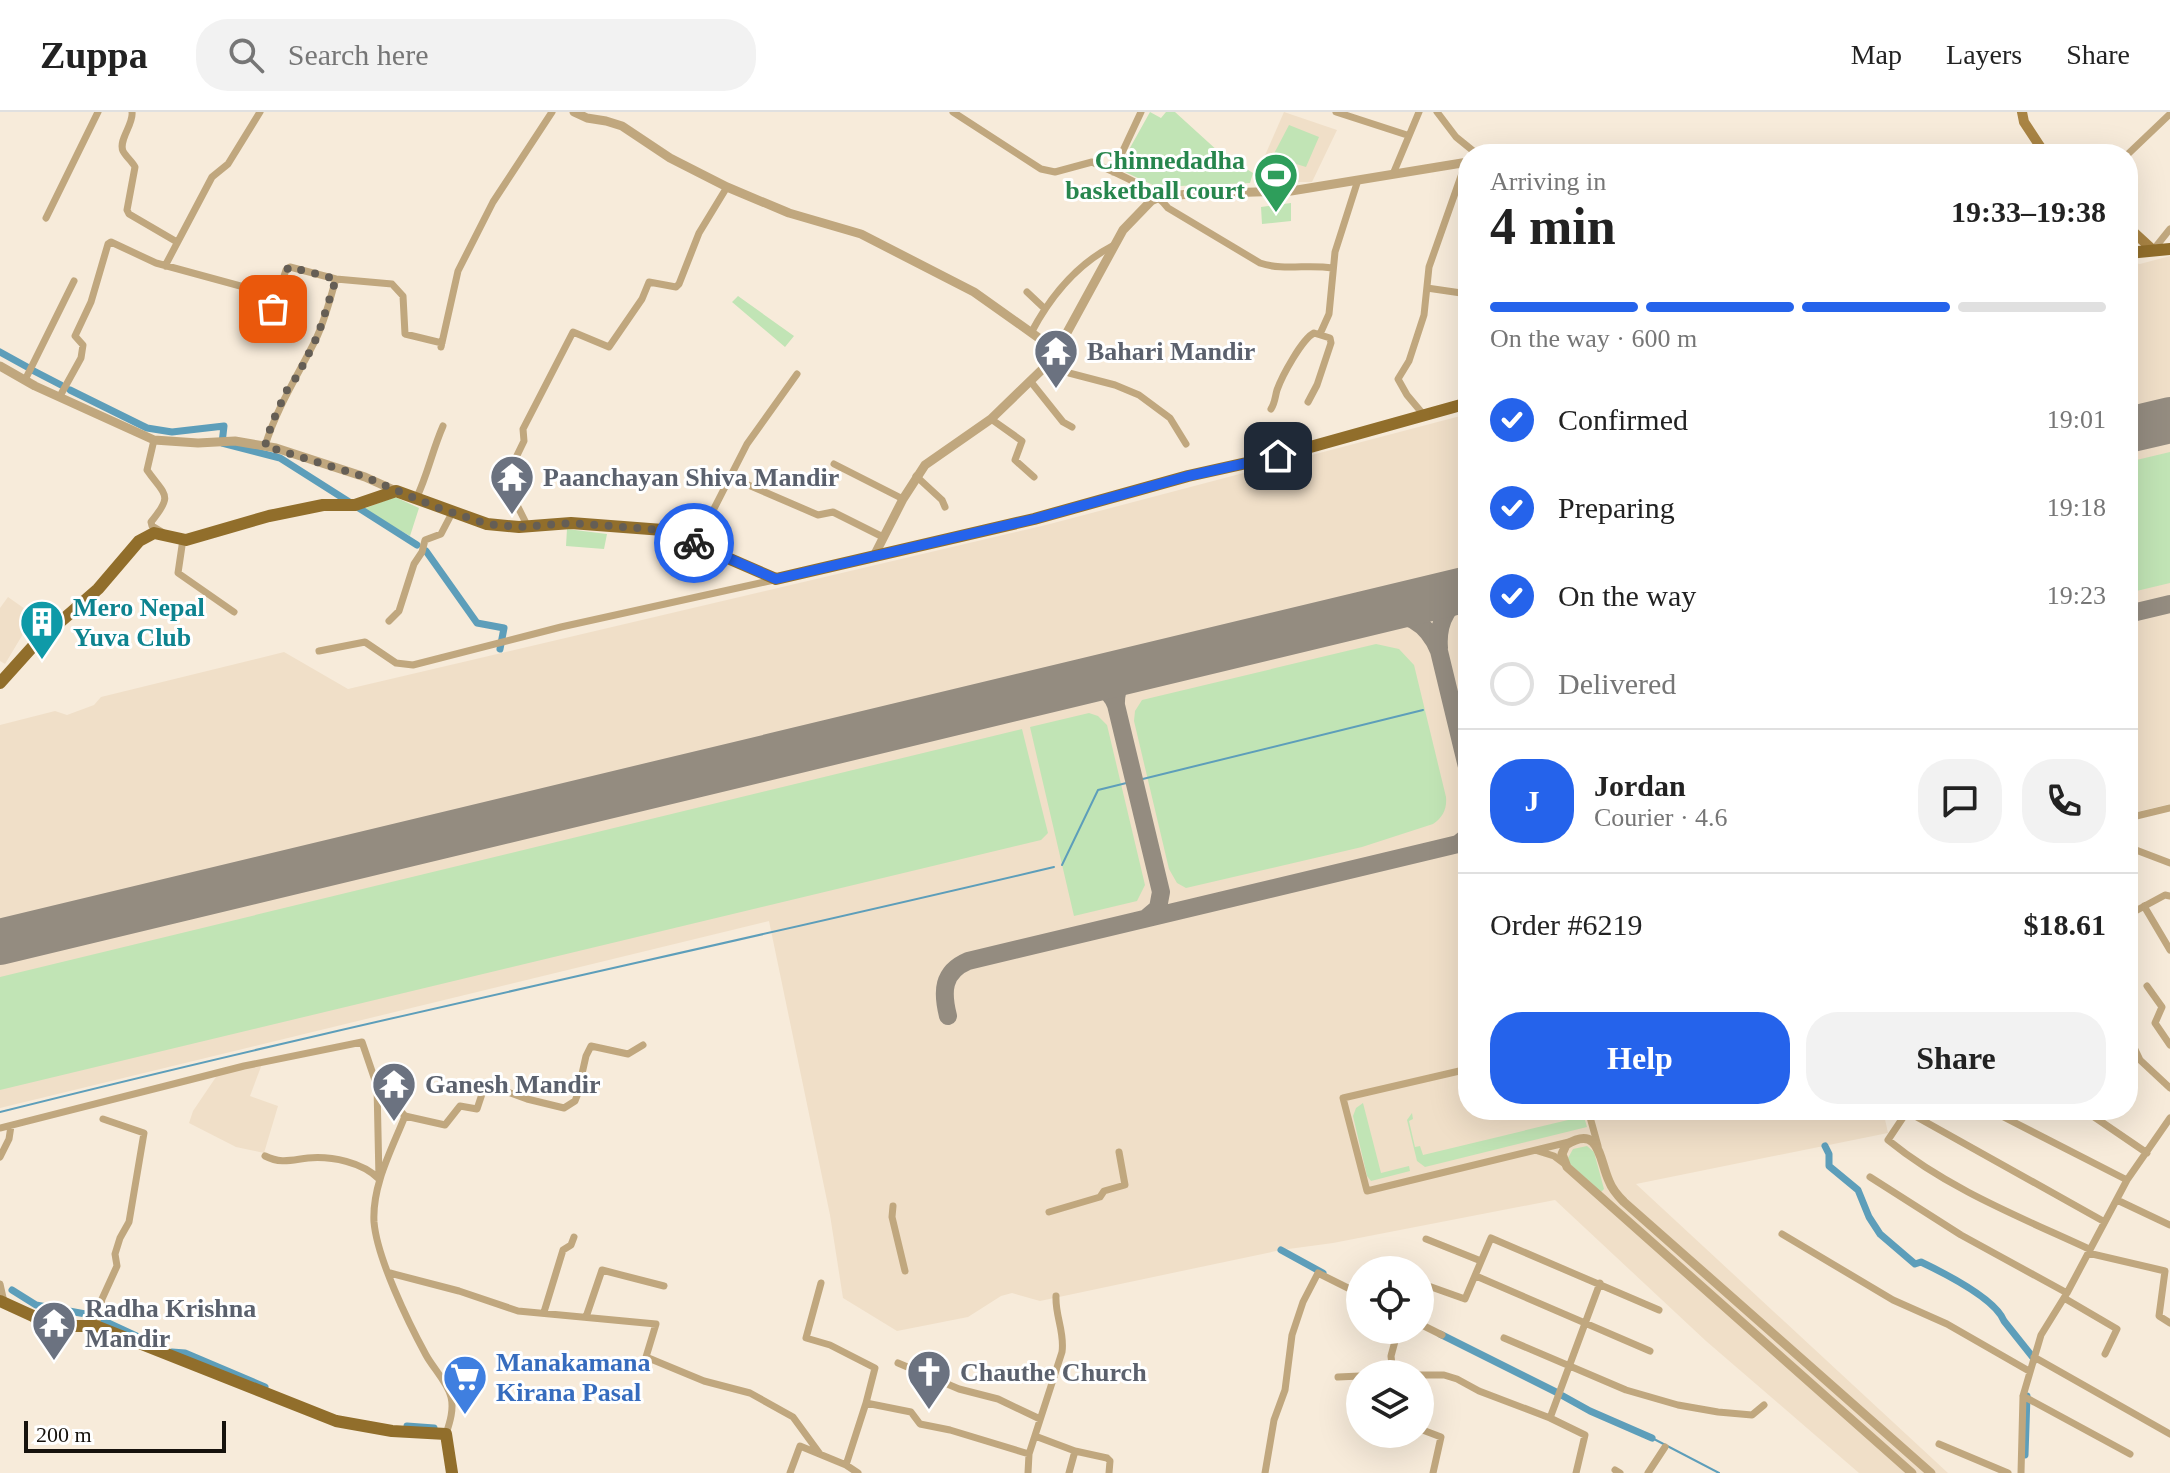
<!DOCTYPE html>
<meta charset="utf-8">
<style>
body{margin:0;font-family:"Times New Roman",serif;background:#f2f2f2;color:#222;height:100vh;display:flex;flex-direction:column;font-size:30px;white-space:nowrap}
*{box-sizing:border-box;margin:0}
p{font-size:26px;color:#767676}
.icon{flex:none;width:44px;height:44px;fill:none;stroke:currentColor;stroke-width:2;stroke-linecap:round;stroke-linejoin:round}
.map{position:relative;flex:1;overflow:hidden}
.drawer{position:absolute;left:1458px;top:32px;width:680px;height:976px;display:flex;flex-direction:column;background:#fff;border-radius:32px;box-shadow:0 8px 32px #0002}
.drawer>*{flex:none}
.fabs{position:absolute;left:1346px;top:1144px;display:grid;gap:16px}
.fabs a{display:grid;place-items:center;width:88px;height:88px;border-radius:50%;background:#fff;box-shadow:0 8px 32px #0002;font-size:40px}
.scale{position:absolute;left:24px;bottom:20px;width:202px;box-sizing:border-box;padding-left:8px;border:4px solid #16120d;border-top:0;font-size:22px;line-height:28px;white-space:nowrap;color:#16120d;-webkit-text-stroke:6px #fff;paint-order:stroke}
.pin{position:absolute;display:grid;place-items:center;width:68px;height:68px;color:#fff;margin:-34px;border-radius:16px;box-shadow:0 4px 12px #0006}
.courier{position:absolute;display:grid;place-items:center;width:80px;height:80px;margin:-40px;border:6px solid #2563eb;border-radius:50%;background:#fff;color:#222;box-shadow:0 2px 10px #0007}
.headline em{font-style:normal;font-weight:600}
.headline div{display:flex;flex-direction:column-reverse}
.headline{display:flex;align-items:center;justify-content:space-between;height:136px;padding:0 32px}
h1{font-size:52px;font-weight:600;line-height:60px}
.bar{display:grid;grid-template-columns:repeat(4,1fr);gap:12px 8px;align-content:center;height:96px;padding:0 32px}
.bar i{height:10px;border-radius:6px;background:#e0e0e0}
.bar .on{background:#2563eb}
.bar p{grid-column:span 4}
.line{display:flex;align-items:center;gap:20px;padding:0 32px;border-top:2px solid #e0e0e0}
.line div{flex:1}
.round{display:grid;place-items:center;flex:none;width:84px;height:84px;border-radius:32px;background:#f2f2f2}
ol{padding:0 32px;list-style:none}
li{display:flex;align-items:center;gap:24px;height:88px}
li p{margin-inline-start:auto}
li .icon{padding:8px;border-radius:50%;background:#2563eb;color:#fff;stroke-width:4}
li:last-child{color:#767676}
li i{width:44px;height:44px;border:4px solid #e0e0e0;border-radius:50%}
.button{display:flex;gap:16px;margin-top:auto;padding:16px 32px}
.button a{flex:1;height:92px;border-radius:32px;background:#2563eb;color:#fff;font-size:32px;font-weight:600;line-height:92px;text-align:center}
.button a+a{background:#f2f2f2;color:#222}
header{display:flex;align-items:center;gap:48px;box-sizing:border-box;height:112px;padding:0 40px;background:#fff;border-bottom:2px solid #e0e0e0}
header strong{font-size:38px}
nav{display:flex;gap:44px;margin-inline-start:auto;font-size:28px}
.search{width:560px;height:72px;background:#f2f2f2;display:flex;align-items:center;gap:20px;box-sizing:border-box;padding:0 28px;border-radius:32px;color:#767676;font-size:30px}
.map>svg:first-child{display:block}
.built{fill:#f0dfc8}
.green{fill:#c1e4b5}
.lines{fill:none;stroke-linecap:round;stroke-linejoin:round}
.stream{stroke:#5d9eba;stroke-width:2}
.canal{stroke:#5d9eba;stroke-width:7}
.taxiway{stroke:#948c80;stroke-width:18}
.runway{stroke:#948c80;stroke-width:46}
.minor{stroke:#c0a77e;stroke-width:7}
.tertiary{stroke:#c0a77e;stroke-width:9}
.secondary{stroke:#a98444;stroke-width:10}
.primary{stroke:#916e2b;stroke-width:12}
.done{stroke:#655e55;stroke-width:8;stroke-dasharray:0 14.4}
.route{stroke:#2563eb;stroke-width:10}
.labels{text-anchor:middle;stroke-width:6;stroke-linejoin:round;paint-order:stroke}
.leisure-label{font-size:26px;font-weight:bold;fill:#27864d;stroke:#fff;text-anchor:end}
.worship-label{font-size:26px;font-weight:bold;fill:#5b616d;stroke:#fff;text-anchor:start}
.culture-label{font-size:26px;font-weight:bold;fill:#0d838f;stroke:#fff;text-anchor:start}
.shop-label{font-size:26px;font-weight:bold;fill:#366cbe;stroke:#fff;text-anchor:start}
</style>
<header>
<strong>Zuppa</strong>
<div class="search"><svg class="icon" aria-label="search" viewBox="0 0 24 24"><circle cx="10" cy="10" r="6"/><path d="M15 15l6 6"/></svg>Search here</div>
<nav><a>Map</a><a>Layers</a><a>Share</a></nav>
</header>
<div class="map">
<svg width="2170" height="1361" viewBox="0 0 2170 1361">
<rect width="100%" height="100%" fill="#f7ebda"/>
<path class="built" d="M1284,0l53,18 -25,52h-32l-24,-6z
M2170,144v548l-42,10v-552l12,2z
M1468,302v696h415l5,23 -252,51 312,289h-89l-153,-132 -151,-141 -222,43 -52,7 -241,51 -28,-8 -11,3 -33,21 -71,14 -54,-33 -13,-83 -61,-294 -769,187v-383l55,-14 12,4 27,-10 7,-8 183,-45 64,37 698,-164z
M8,485l34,24 -12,17 -7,-4 -18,30 -5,-3v-53z
M262,952l-12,32 28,10 -14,47 -28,-6 -47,-24 4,-12 25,-37z"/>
<path class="green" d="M1150,0l11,6 5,-6h9l44,40 34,21 -3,10 -93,4 -32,-15 -2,-4 3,-13z
M1289,13l30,12 -13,30 -13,-4 -12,11 -15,-5z
M1291,91v18l-29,3 -1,-17z
M738,184l56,40 -9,11 -53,-45z
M2170,340v131l-42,10v-131z
M395,385l24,11 -9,28 -47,-27z
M567,417l40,5 -3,15 -38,-3z
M1376,532l23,5 15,16 32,132c1,12 -3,20 -13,27l-71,23 -176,41 -9,-5 -8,-14 -35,-148 1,-10 7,-11z
M1089,601l9,3 9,9 38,160 -8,16 -63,15 -44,-189z
M1022,617l26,104 -7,7 -1041,250v-113z
M1363,991l18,70 28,-7 1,5 -39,10 -4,-5 -14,-60 3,-8z
M1567,998h15l5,17 -162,40 -8,-6 -10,-41 5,-7 1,6 -4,2 6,26 5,-1 3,9 145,-35z
M1587,1034l7,6 10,37 -3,3 -31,-28 -2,-6 5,-9z"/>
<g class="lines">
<path class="stream" d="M1062,753l36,-75 325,-80
M0,1000c350,-88 703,-162 1054,-245
M1652,1326l67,35"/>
<path class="canal" d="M0,240l29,16
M32,258l29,15
M70,278l77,38 25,4 52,-6 -2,17 58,15 137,87
M426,439l51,72 27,5 -4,21
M1825,1034l4,8v12l29,24 11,27 11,17 35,30 6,-2c23,11 74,36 83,59l31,39
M1281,1138l42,23
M12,1178l24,15 55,10 67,31
M1440,1222l116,58
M172,1240l13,1 80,34
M1563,1284l27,15 62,27
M407,1314l27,2
M2025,1343l2,-59"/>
<path class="taxiway" d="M1375,500c30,0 52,9 64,39l29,120
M2128,502l42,-10
M1439,536c-2,-24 8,-44 29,-56
M1077,571c18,0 32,4 39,22l45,187 -3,16 -13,11
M1116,593c-1,-21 10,-30 28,-38
M0,832l15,-5
M948,904c-6,-24 -6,-44 20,-55l490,-117 10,-8"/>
<path class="runway" d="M2128,318l42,-10
M0,830l1468,-353"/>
<path class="minor" d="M132,0c2,12 -14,28 -9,39 3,6 9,10 12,16l-8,43 2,4 48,28
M953,0l88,57 14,3 37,-10c25,12 59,24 76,46l92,55c23,8 48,1 72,5
M1336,0l71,23
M1437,0l19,25 21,17
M2128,42l42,-40
M1113,60l28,-60
M1393,62l26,-62
M46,106l52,-106
M2154,137l16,-20
M165,154l47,-89 16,-13 32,-52
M1427,176l41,6
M1027,180l18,17
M273,197l13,-39 4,-3 46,12 56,5 11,12 2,38 37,9
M1031,221c19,-36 46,-69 83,-88
M1320,222l9,-20 6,-62 23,-72
M441,235l17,-76 35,-69 59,-90
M1052,248l17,13 46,12 24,10 31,23 16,26
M25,268l49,-99
M1031,270l32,40 9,5
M60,284l21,-38 2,-13 -8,-9 16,-34 17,-58 3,-2 45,21 99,27
M1271,297c4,-6 4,-12 6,-19 5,-14 25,-51 37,-57l16,5 1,5 -14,42 -9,17
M1423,302l-16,-19 -9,-16 11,-18 15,-46 5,-48 37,-105
M991,307l31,22 -7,19 19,17
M154,328l-7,30c18,26 27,24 4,52l1,4 10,6
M265,334c12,-39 33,-71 51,-107 9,-19 14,-40 20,-60
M834,352l69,35
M916,364l26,24 3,7
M732,366l86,37 15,-3 50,25
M416,387c12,-25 16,-48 27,-73
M528,415l-14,-28 -7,-23 17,-35 -1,-12 50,-97 36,15 33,-48 7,-17 27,5 3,-3 20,-51 28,-46
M183,427l-5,34 56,39
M700,433v-9l47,-92 50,-70
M389,509l10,-10 15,-47 8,-12 3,-12 16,-6 11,-21
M319,539l46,-9 31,21 17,2 148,-38 213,-47
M2128,706l42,-10
M2128,735l42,16
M2144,794l26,44
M2128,803l37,-20 5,1
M2147,874l15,21 -7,16 15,22
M2128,923l12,25 30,28
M1468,957l-125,29 24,93 202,-49
M1588,998l10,36
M1908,998l-20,30c60,49 132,77 201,109
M1990,998l137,70
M2084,998l63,43
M1906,999l197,110
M405,1004l40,9 15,-19 17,3 7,-21 7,-2 36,13 37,9 11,-7 2,-5 9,-40 5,-10 37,8 15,-9
M0,1016l244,-62 118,-24 15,44 28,30c-13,33 -33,69 -31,106 3,36 34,100 52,133 7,13 22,28 25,42 3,12 -1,25 -5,37
M1538,1039l16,5 12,9
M265,1044c16,8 26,4 43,2 24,-2 54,4 71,21l-2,-93
M0,1045l9,-18 2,-13
M1870,1065l91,58 106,58
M2117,1088l53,25
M893,1094l-1,11 13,54
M1049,1100l51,-15 4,-6 21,-6 -6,-33
M1782,1122l111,66 54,24 82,47
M1426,1127l55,22
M2088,1141l77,18 -6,45 11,7
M390,1161l69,18 59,20 138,13 -10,33 58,24 46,12 43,24 27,37
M1476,1164l174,75
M821,1171l-15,55 24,7 45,23 -9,35 45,9 9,12 30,6 79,24
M1420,1171l45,16 26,-61 168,72
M0,1172l4,18
M2064,1186l53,31 -12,25
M544,1200l19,-62 8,-5 3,-8
M586,1205l16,-47 62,16
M1420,1212l22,11
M96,1214l6,-27 15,-33 -2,-12 5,-16 9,-16 15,-89 -41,-14
M1504,1226l122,52 52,15 40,7 34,3 12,-10
M2034,1245l136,77
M898,1251l61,26 39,10 42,20
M1393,1262l-2,-18 7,-26
M1420,1263h24l13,4 22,12 71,27 35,17 -9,38
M1338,1265l22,-1
M2023,1284l107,58
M1550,1306l50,-135
M1420,1317l21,8 -8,36
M1035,1324l40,15 32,7 3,3 -1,12
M1939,1332l69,29
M1615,1358l5,3
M790,1361l10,-27 46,19
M858,1361l-12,-8 20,-62
M1028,1361l1,-19 33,-102c3,-20 -7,-36 -6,-56
M1069,1361l6,-22
M1265,1361l9,-53 11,-30 7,-55 11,-33 15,-29 42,21
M1648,1361l17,-26
M2021,1361l2,-77 18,-61 26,-42 60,-113 43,-62"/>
<path class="tertiary" d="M574,0l13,6 19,3 16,5 48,32 57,29 62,26 72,21 113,58 69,49 22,-4
M0,254l35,20 119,54 44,3 37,-2 41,7 89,29 31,14
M874,444l29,-57 22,-34 66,-46 61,-59 71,-130 28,-29 9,-4 29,-3 102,-3 177,-29
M1912,1361l-345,-306 -5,-13 4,-9c34,-21 33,14 43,36 3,8 9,15 15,21l307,271"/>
<path class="secondary" d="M2022,0l2,10 21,32
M2128,115l25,23"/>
<path class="primary" d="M2128,141l42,-4
M0,571l36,-40 62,-54 41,-48 15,-8 32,7 83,-24 54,-11h32l41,-14 91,33 32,3 52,-4 92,7 113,49 258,-60 154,-43 90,-20 190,-53
M0,1189l33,15 12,10h51l240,95 56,10 54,3 6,39"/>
</g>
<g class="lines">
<path class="done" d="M273,197l13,-39 4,-3 46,12 -18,56 -20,40 -11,15 -15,33 -7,23 100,31 71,30 51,17 32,3 52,-4 66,5 26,2 31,13"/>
<path class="route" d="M694,431l82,36 258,-60 154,-43 90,-20"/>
</g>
<defs>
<g id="stadium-pin" transform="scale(2.3)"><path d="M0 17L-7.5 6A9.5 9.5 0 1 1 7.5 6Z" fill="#2e9e5b" stroke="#fff"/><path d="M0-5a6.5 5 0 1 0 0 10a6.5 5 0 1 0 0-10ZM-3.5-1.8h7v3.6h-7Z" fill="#fff"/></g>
<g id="temple-pin" transform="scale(2.3)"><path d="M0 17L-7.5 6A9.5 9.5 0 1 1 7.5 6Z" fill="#6b7280" stroke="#fff"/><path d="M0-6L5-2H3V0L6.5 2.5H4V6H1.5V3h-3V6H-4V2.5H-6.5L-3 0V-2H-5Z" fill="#fff"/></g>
<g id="building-pin" transform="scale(2.3)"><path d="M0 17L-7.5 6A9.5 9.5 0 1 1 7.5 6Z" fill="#0f9aa8" stroke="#fff"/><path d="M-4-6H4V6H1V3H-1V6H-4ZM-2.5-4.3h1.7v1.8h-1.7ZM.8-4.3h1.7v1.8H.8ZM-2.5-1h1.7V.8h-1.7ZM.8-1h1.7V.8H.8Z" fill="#fff"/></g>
<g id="church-pin" transform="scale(2.3)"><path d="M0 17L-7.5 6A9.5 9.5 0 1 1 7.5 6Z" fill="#6b7280" stroke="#fff"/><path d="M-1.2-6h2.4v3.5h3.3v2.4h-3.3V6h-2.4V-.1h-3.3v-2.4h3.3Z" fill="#fff"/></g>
<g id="supermarket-pin" transform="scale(2.3)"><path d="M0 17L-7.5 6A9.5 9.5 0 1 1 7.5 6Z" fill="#3f7fe0" stroke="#fff"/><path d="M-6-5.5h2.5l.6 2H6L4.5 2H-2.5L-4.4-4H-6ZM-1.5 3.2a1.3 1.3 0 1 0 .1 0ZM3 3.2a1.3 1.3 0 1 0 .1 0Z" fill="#fff"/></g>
</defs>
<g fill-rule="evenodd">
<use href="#stadium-pin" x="1276" y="63"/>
<use href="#temple-pin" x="1056" y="239"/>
<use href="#temple-pin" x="512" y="365"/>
<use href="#building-pin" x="42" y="510"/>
<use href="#temple-pin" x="394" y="972"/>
<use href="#temple-pin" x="54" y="1211"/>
<use href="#church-pin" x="929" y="1260"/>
<use href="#supermarket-pin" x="465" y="1265"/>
</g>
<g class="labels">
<g class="leisure-label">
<text x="1245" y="57">Chinnedadha<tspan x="1245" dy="30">basketball court</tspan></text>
</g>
<g class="worship-label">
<text x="1087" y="248">Bahari Mandir</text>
<text x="543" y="374">Paanchayan Shiva Mandir</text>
<text x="425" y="981">Ganesh Mandir</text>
<text x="85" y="1205">Radha Krishna<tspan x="85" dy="30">Mandir</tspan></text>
<text x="960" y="1269">Chauthe Church</text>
</g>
<g class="culture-label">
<text x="73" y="504">Mero Nepal<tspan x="73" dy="30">Yuva Club</tspan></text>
</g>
<g class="shop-label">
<text x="496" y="1259">Manakamana<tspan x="496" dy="30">Kirana Pasal</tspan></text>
</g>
</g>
</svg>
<div class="fabs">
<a><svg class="icon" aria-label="locate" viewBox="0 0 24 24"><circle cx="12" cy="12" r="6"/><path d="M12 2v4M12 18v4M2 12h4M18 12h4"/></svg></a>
<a><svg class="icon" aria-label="layers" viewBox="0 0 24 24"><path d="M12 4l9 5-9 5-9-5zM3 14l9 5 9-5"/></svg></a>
</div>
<div class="scale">200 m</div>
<div class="pin" style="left:273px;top:197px;background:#ea580c"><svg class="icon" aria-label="bag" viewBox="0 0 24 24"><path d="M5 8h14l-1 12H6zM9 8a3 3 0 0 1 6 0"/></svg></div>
<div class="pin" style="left:1278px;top:344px;background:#1f2937"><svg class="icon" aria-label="home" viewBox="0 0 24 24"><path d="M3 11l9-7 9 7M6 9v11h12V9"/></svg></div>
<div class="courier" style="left:694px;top:431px"><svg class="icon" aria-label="bike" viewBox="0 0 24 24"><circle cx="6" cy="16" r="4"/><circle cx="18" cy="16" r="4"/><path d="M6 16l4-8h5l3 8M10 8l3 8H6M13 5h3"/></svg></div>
<section class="drawer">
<div class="headline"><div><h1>4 min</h1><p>Arriving in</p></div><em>19:33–19:38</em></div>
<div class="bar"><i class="on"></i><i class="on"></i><i class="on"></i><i></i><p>On the way · 600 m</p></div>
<ol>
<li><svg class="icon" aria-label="check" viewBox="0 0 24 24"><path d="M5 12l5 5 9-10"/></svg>Confirmed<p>19:01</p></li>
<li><svg class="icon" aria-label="check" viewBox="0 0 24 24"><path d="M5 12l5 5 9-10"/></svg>Preparing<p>19:18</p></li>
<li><svg class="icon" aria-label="check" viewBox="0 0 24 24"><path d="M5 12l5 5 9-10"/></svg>On the way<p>19:23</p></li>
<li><i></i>Delivered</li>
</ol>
<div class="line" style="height:144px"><b class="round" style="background:#2563eb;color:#fff">J</b><div><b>Jordan</b><p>Courier · 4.6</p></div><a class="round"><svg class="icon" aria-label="chat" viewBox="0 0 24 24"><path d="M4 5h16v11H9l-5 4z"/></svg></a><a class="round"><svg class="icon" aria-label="phone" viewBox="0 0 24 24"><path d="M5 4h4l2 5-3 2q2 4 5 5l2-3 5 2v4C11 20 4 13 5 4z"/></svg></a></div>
<div class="line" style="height:104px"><div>Order #6219</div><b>$18.61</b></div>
<div class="button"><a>Help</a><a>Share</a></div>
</section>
</div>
